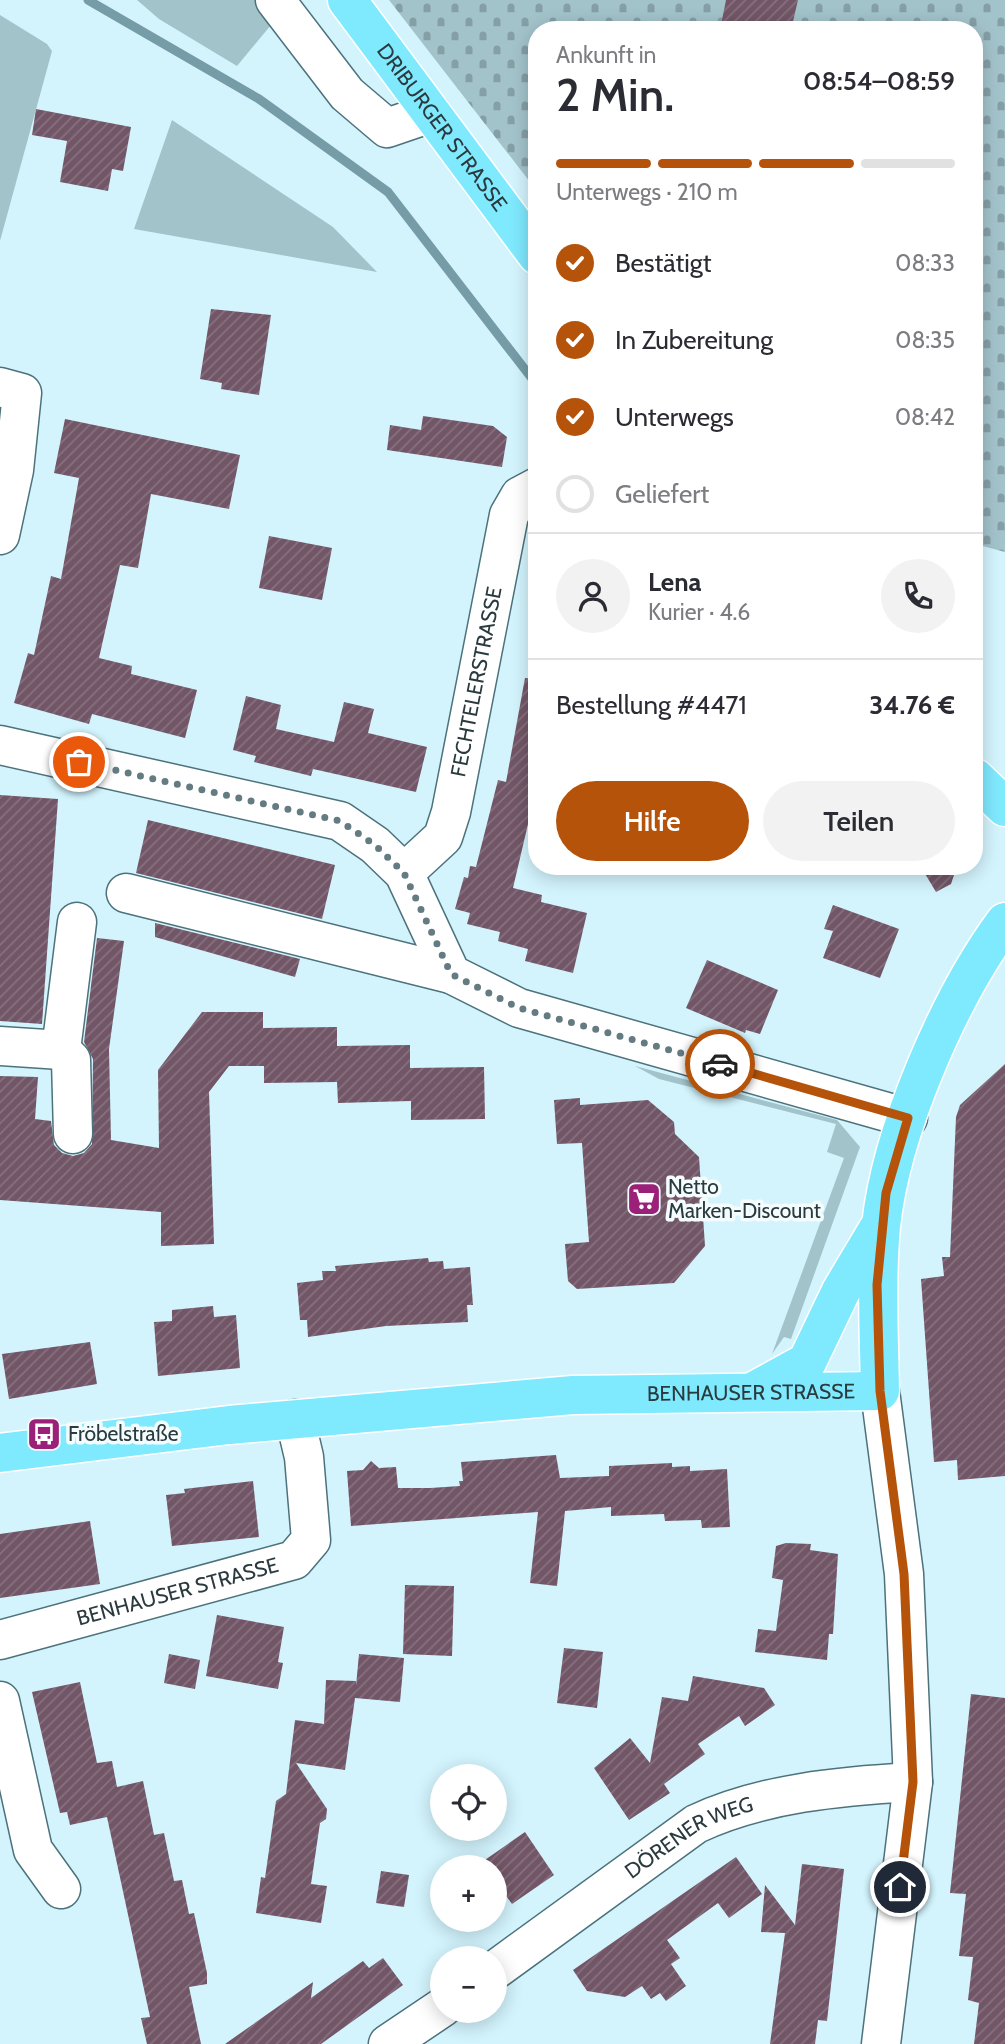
<!DOCTYPE html>
<html lang="de">
<meta charset="utf-8">
<style>
body{margin:0;font-family:Cabin,sans-serif;background:#f2f2f3;color:#2b2b33;height:100vh;display:flex;flex-direction:column;font-size:26px;white-space:nowrap}
*{box-sizing:border-box;margin:0}
p{font-size:23px;color:#7c7c81}
.icon{flex:none;width:38px;height:38px;fill:none;stroke:currentColor;stroke-width:2;stroke-linecap:round;stroke-linejoin:round}
.map{position:relative;flex:1;overflow:hidden}
.details{position:absolute;left:528px;top:21px;width:455px;height:854px;display:flex;flex-direction:column;background:#fff;border-radius:28px;box-shadow:0 4px 18px #0003}
.details>*{flex:none}
.buttons{position:absolute;left:430px;top:1764px;display:grid;gap:14px}
.buttons a{display:grid;place-items:center;width:77px;height:77px;border-radius:50%;background:#fff;box-shadow:0 4px 18px #0003;font-size:35px}
.pin{position:absolute;display:grid;place-items:center;width:60px;height:60px;color:#fff;margin:-30px;border:4px solid #fff;border-radius:50%;box-shadow:0 2px 7px #0007}
.courier{position:absolute;display:grid;place-items:center;width:70px;height:70px;margin:-35px;border:5px solid #b45309;border-radius:50%;background:#fff;color:#222;box-shadow:0 2px 9px #0007}
.head em{font-style:normal;font-weight:600}
.head div{display:flex;flex-direction:column-reverse}
.head{display:flex;align-items:center;justify-content:space-between;height:119px;padding:0 28px}
h1{font-size:46px;font-weight:600;line-height:52px}
.bar{display:grid;grid-template-columns:repeat(4,1fr);gap:10px 7px;align-content:center;height:84px;padding:0 28px}
.bar i{height:9px;border-radius:5px;background:#e1e1e2}
.bar .on{background:#b45309}
.bar p{grid-column:span 4}
.line{display:flex;align-items:center;gap:18px;padding:0 28px;border-top:2px solid #e1e1e2}
.line div{flex:1}
.round{display:grid;place-items:center;flex:none;width:74px;height:74px;border-radius:37px;background:#f2f2f3}
ol{padding:0 28px;list-style:none}
li{display:flex;align-items:center;gap:21px;height:77px}
li p{margin-inline-start:auto}
li .icon{padding:7px;border-radius:50%;background:#b45309;color:#fff;stroke-width:4}
li:last-child{color:#7c7c81}
li i{width:38px;height:38px;border:4px solid #e1e1e2;border-radius:50%}
.primary-button{display:flex;gap:14px;margin-top:auto;padding:14px 28px}
.primary-button a{flex:1;height:80px;border-radius:42px;background:#b45309;color:#fff;font-size:28px;font-weight:600;line-height:80px;text-align:center}
.primary-button a+a{background:#f2f2f3;color:#2b2b33}
.map>svg:first-child{display:block}
.green{fill:#a3c3cb}
.cemetery{fill:url(#cemetery-stones)}
.lines{fill:none;stroke-linecap:round;stroke-linejoin:round}
.stream{stroke:#759ca7;stroke-width:9}
.building{fill:url(#building-hatch)}
.minor-casing{stroke:#4c727c;stroke-width:41}
.major-casing{stroke:#fff;stroke-width:41}
.minor{stroke:#fff;stroke-width:38}
.major{stroke:#7fe9fe;stroke-width:38}
.done{stroke:#657b82;stroke-width:7;stroke-dasharray:0 12.6}
.route{stroke:#b45309;stroke-width:9}
.labels{text-anchor:middle;stroke-width:7;stroke-linejoin:round;paint-order:stroke}
.street-label{font-size:21px;fill:#2a3a3f;stroke:#f4fcfe}
.poi-label{font-size:21px;fill:#2a3a3f;stroke:#f4fcfe;text-anchor:start}
</style>
<div class="map">
<svg width="1005" height="2044" viewBox="0 0 1005 2044">
<defs>
<pattern id="cemetery-stones" width="16" height="16" patternUnits="userSpaceOnUse" patternTransform="scale(1.75)"><rect width="16" height="16" fill="#a3c3cb"/><path d="M2 7V4a2 2 0 0 1 4 0v3zM10 15v-3a2 2 0 0 1 4 0v3z" fill="#859fa6"/></pattern>
<pattern id="building-hatch" width="6" height="6" patternUnits="userSpaceOnUse" patternTransform="scale(1.75)"><rect width="6" height="6" fill="#725667"/><path d="M-1 1l2-2M0 6l6-6M5 7l2-2" fill="none" stroke="#85727e"/></pattern>
</defs>
<rect width="100%" height="100%" fill="#d3f4fd"/>
<path class="green" d="M137,0h124l15,19 -39,47 -78,-47z
M0,15l47,29 5,7 -52,190z
M172,120l161,107 44,45 -243,-43z
M635,1066l202,54 23,27 -69,192 -7,-2 -12,17 72,-196 -17,-6 9,-28 -177,-45z"/>
<path class="cemetery" d="M389,0h616v552l-30,-8v-514h-438v161z"/>
<g class="lines">
<path class="stream" d="M88,0l171,99 129,93 149,193"/>
</g>
<path class="building" d="M726,0h72l-7,30h-71z
M36,109l95,18 -8,44 -11,-2 -4,22 -48,-9 7,-41 -35,-6z
M211,309l60,6 -12,80 -38,-6 1,-6 -22,-4z
M423,416l70,10 14,11 -5,30 -115,-17 3,-25 31,5z
M65,419l175,36 -11,54 -78,-15 -13,74 -18,-3 -21,93 33,8 -1,8 66,16 -12,48 -93,-24 -3,10 -75,-21 14,-50 6,2 17,-79 10,3 18,-101 -25,-5z
M269,536l63,12 -10,52 -63,-12z
M525,678l12,1v68l-7,41 6,2 -23,98 29,7 -1,7 46,11 -14,60 -48,-12 3,-12 -30,-8 2,-9 -33,-8 3,-11 -15,-4 9,-32 4,1 2,-12 6,1 22,-87 8,2z
M246,696l35,9 -5,24 58,13 10,-40 30,7 -6,24 59,14 -11,45 -103,-23 -2,7 -57,-14 2,-6 -23,-6z
M0,795l58,4 -16,225 -42,-3z
M148,820l187,45 -13,54 -186,-46z
M932,866h18l4,9 -3,9 -15,8 -12,-20z
M833,905l66,24 -19,49 -57,-20 10,-27 -9,-2z
M155,923l145,36 -5,18 -140,-40z
M97,938l27,3 -15,108 2,91 48,8 -1,-78 44,-58h61v16l74,-1v19l73,-1v23l74,-1 1,52 -74,1v-19l-73,2 -1,-21 -73,1v-17h-35l-20,26 5,152 -53,2v-34l-161,-12v-124l38,1 -3,42 16,2 3,24 8,8 11,3 11,-3 8,-9 1,-85 -9,-17z
M707,960l71,30 -18,44 -14,-4 -1,3 -59,-25z
M1005,1064v412l-47,4 -1,-20 -23,2 -13,-183 23,-3 -2,-19h8l6,-140 4,-12z
M580,1098v7l68,-5 26,22 1,12 24,23 6,89 -31,37 -97,6 -9,-8 -3,-37 24,-2 -7,-99 -25,1 -3,-44z
M428,1258l1,4 14,-1 1,8 26,-2 3,38h-6l1,17 -82,4 -78,11 -1,-17h-7l-3,-37 26,-3 -1,-9h14l-1,-5z
M213,1306l1,11 22,-2 4,53 -82,8 -4,-54 18,-1v-11z
M90,1342l7,42 -88,15 -7,-45z
M556,1455l4,23 49,-2v-10l63,-3v4l18,-1v5l37,-2 3,58 -28,1 -1,-8 -36,1 -1,-7 -53,2v-9l-46,4 -8,75 -27,-3 8,-71 -187,14 -4,-55 16,-1 8,-9 8,7 17,-1 2,21h32l30,-2 -1,-5h4l-2,-19z
M253,1481l6,56 -87,9 -6,-51 19,-2 -1,-4z
M90,1521l10,63 -100,14v-64z
M786,1543l25,1 -1,6 28,4 -5,80h-4l-2,26 -72,-8 3,-23 18,2 7,-51 -11,-2 4,-32z
M405,1585l49,1 -2,70 -49,-2z
M217,1615l67,12 -6,35 5,1 -5,26 -72,-13z
M564,1648l39,4 -6,56 -40,-5z
M169,1654l31,6 -5,29 -31,-6z
M359,1654l45,4 -4,44 -45,-4 -10,72 -49,-7 31,46 -1,10 -6,4 -9,61 16,2 -6,37 -65,-10 5,-36 4,1 11,-77 10,-7 9,-74 29,4 2,-44 30,1v5z
M693,1676l71,12 11,17 -30,21 -6,-10 -41,28 7,10 -41,30 6,9 -41,27 -35,-52 36,-30 20,25 12,-66 26,4z
M80,1682l17,81 15,-2 5,26 26,-6 11,54 10,-2 10,48 8,-1 7,34 5,-1 13,60v11l-18,3 12,57h-54l-6,-26 9,-1 -43,-200 -37,8 -3,-13 -7,1 -28,-121z
M971,1694l34,4v346h-31l5,-41 -11,-3 5,-43 -14,-1 7,-62 -16,-1z
M525,1832l29,43 -42,29 -17,-23v-14h-9l-4,-5z
M736,1857l26,37 -33,24 -11,-15 -51,37 13,18 -9,6 15,22 -20,15 -6,-8 -9,6 -9,-13 -17,11 -38,-6 -14,-21z
M802,1864l42,5 -17,152 -9,-1 -3,24h-45l15,-111 -24,-1 4,-47 30,40z
M381,1871l28,4 -5,32 -28,-4z
M383,1958l20,27 -82,59h-96l88,-62 -2,16 52,-37 6,7z"/>
<g class="lines">
<g class="minor-casing">
<g id="minor">
<path d="M275,0l72,94 40,34 44,-15"/>
<path d="M0,387l22,6 -8,77 -14,65"/>
<path d="M0,745l340,76 35,24 29,28 47,101 68,34 389,110"/>
<path id="s1" d="M404,873l39,-36 8,-25 58,-297 11,-19 17,-9"/>
<path d="M126,893l325,81"/>
<path d="M0,1046l61,4 16,-128"/>
<path d="M61,1050l10,10 2,74"/>
<path d="M880,1391l24,183 9,208 -32,262"/>
<path id="s2" d="M0,1640l294,-80 17,-20 -7,-83 -9,-38"/>
<path d="M0,1701l33,149 28,39"/>
<path id="s3" d="M495,1970l201,-146c66,-31 145,-38 217,-42"/>
<path d="M388,2044l55,-37"/>
</g>
</g>
<g class="major-casing">
<g id="major">
<path id="s4" d="M347,0l190,255"/>
<path d="M975,778l30,29"/>
<path d="M756,1390l51,-28 34,-71 37,-62"/>
<path id="s5" d="M0,1453l229,-28 344,-30 307,-4c-1,-55 -4,-110 1,-165 10,-95 68,-228 124,-304"/>
</g>
</g>
<use href="#minor" class="minor"/>
<use href="#major" class="major"/>
</g>
<g class="lines">
<path class="done" d="M79,762l261,59 35,24 29,28 47,101 68,34 201,56"/>
<path class="route" d="M720,1064l188,54 -22,75 -9,92 3,106 24,183 9,208 -13,105"/>
</g>
<defs>
<g id="supermarket-square" transform="scale(1.75)"><rect x="-9" y="-9" width="18" height="18" rx="4" fill="#9a2078" stroke="#f4fcfe"/><path d="M-6-5.5h2.5l.6 2H6L4.5 2H-2.5L-4.4-4H-6ZM-1.5 3.2a1.3 1.3 0 1 0 .1 0ZM3 3.2a1.3 1.3 0 1 0 .1 0Z" fill="#fff"/></g>
<g id="bus-square" transform="scale(1.75)"><rect x="-9" y="-9" width="18" height="18" rx="4" fill="#9a2078" stroke="#f4fcfe"/><path d="M-5-6H5V4H4V6H2V4H-2V6H-4V4H-5ZM-3.5-4V0h7V-4ZM-3.5 1.2v1.5H-2V1.2ZM2 1.2v1.5H3.5V1.2Z" fill="#fff"/></g>
</defs>
<g fill-rule="evenodd">
<use href="#supermarket-square" x="644" y="1199"/>
<use href="#bus-square" x="44" y="1434"/>
</g>
<g class="labels">
<g class="street-label">
<text dy="7" stroke="none"><textPath href="#s4" startOffset="159">DRIBURGER STRASSE</textPath></text>
<text dy="7" stroke="none"><textPath href="#s1" startOffset="212">FECHTELERSTRASSE</textPath></text>
<text dy="7" stroke="none"><textPath href="#s5" startOffset="754">BENHAUSER STRASSE</textPath></text>
<text dy="7" stroke="none"><textPath href="#s2" startOffset="184">BENHAUSER STRASSE</textPath></text>
<text dy="7" stroke="none"><textPath href="#s3" startOffset="236">DÖRENER WEG</textPath></text>
</g>
<g class="poi-label">
<text x="668" y="1194">Netto<tspan x="668" dy="24">Marken-Discount</tspan></text>
<text x="68" y="1441">Fröbelstraße</text>
</g>
</g>
</svg>
<div class="buttons">
<a><svg class="icon" aria-label="locate" viewBox="0 0 24 24"><circle cx="12" cy="12" r="6"/><path d="M12 2v4M12 18v4M2 12h4M18 12h4"/></svg></a>
<a>+</a>
<a>−</a>
</div>
<div class="pin" style="left:79px;top:762px;background:#ea580c"><svg class="icon" aria-label="bag" viewBox="0 0 24 24"><path d="M5 8h14l-1 12H6zM9 8a3 3 0 0 1 6 0"/></svg></div>
<div class="pin" style="left:900px;top:1887px;background:#1f2937"><svg class="icon" aria-label="home" viewBox="0 0 24 24"><path d="M3 11l9-7 9 7M6 9v11h12V9"/></svg></div>
<div class="courier" style="left:720px;top:1064px"><svg class="icon" aria-label="car" viewBox="0 0 24 24"><path d="M5 17H2v-5l4-1 3-4h7l3 4 3 1v5h-3M9 17h6M6 11h13"/><circle cx="7" cy="17" r="2"/><circle cx="17" cy="17" r="2"/></svg></div>
<section class="details">
<div class="head"><div><h1>2 Min.</h1><p>Ankunft in</p></div><em>08:54–08:59</em></div>
<div class="bar"><i class="on"></i><i class="on"></i><i class="on"></i><i></i><p>Unterwegs · 210 m</p></div>
<ol>
<li><svg class="icon" aria-label="check" viewBox="0 0 24 24"><path d="M5 12l5 5 9-10"/></svg>Bestätigt<p>08:33</p></li>
<li><svg class="icon" aria-label="check" viewBox="0 0 24 24"><path d="M5 12l5 5 9-10"/></svg>In Zubereitung<p>08:35</p></li>
<li><svg class="icon" aria-label="check" viewBox="0 0 24 24"><path d="M5 12l5 5 9-10"/></svg>Unterwegs<p>08:42</p></li>
<li><i></i>Geliefert</li>
</ol>
<div class="line" style="height:126px"><a class="round"><svg class="icon" aria-label="person" viewBox="0 0 24 24"><circle cx="12" cy="8" r="4"/><path d="M4 21q1-7 8-7t8 7"/></svg></a><div><b>Lena</b><p>Kurier · 4.6</p></div><a class="round"><svg class="icon" aria-label="phone" viewBox="0 0 24 24"><path d="M5 4h4l2 5-3 2q2 4 5 5l2-3 5 2v4C11 20 4 13 5 4z"/></svg></a></div>
<div class="line" style="height:91px"><div>Bestellung #4471</div><b>34.76 €</b></div>
<div class="primary-button"><a>Hilfe</a><a>Teilen</a></div>
</section>
</div>
